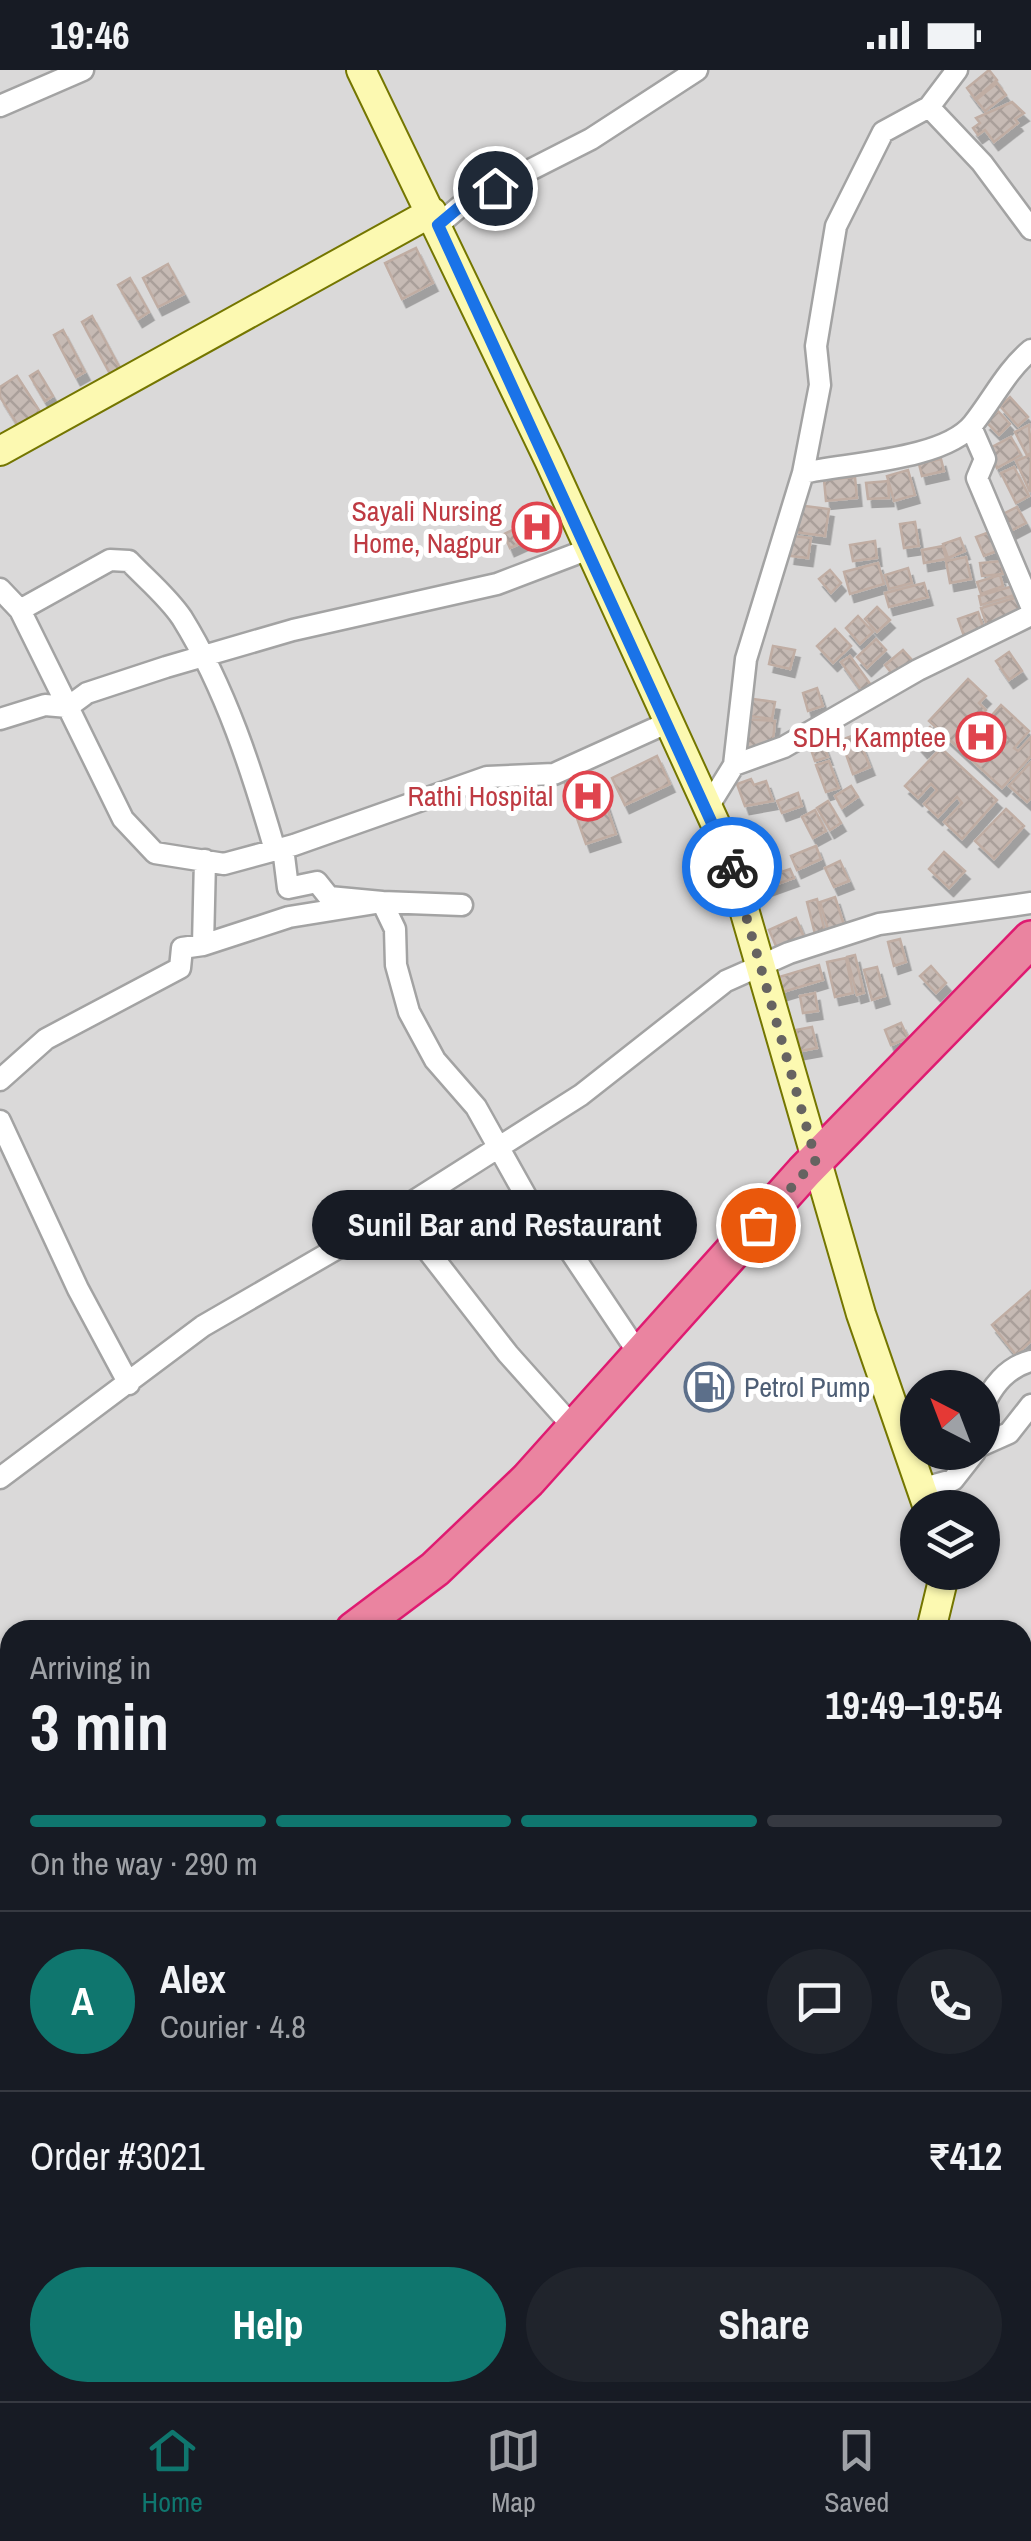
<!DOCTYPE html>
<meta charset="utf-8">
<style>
body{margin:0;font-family:"Archivo Narrow",sans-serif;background:#20242c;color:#f1f3f6;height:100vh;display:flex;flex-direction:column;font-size:38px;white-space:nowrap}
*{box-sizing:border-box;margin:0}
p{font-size:32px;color:#9ea1a6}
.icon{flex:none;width:55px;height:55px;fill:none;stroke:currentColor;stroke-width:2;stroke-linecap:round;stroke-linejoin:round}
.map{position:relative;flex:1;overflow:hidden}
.sheet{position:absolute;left:0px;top:1550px;width:1032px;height:782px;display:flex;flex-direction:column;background:#171b24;border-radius:30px 30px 0 0;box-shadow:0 2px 8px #0004}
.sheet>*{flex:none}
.needle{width:65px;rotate:318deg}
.fabs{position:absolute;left:900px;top:1300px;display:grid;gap:20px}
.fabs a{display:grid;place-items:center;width:100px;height:100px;border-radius:50%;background:#171b24;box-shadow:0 2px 8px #0004;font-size:50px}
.pin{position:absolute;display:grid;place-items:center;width:85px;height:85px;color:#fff;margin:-42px;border:5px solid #fff;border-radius:50%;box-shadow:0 2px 10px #0007}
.courier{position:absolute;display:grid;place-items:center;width:100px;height:100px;margin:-50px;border:8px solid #1a73e8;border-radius:50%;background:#fff;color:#222;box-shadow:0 2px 12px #0007}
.bubble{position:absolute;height:70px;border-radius:35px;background:#171b24;box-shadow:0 2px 8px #0004;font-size:32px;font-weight:700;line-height:70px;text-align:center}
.summary em{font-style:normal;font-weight:700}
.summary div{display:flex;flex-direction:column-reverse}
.summary{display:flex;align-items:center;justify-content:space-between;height:170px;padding:0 30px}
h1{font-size:65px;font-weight:700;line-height:75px}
.bar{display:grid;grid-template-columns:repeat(4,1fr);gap:15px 10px;align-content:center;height:120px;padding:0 30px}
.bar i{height:12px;border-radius:8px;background:#363941}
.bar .on{background:#0f766e}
.bar p{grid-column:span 4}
.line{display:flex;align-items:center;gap:25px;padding:0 30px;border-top:2px solid #363941}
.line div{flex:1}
.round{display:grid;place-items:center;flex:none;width:105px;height:105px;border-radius:52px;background:#20242c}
.button{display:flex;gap:20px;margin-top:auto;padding:20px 30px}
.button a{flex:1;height:115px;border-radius:60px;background:#0f766e;color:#fff;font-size:40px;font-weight:700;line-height:115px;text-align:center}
.button a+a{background:#20242c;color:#f1f3f6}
.status{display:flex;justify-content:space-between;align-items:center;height:70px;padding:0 50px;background:#171b24;direction:ltr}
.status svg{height:28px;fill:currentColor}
.dock{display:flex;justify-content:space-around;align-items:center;height:140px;border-top:2px solid #363941;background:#171b24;font-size:28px;color:#9ea1a6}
.dock a{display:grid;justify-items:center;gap:5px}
.dock .on{color:#0f766e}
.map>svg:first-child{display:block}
.residential{fill:#dad9d9;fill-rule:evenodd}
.building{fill:url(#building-cross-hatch);stroke:#c0ada3;stroke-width:2.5;filter:url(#shadow)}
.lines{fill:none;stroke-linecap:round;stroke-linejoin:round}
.street-casing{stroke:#a3a3a3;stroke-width:25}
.secondary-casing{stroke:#747600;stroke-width:32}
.highway-casing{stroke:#df1b71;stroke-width:40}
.street{stroke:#fff;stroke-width:20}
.secondary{stroke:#fcf9b1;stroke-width:28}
.highway{stroke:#ea84a0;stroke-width:35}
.rail-casing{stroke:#6a6a6a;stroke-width:9}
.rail{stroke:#fff;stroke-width:5;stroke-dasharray:15;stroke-linecap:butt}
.done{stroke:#666361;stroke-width:10;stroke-dasharray:0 18}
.route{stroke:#1a73e8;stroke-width:12}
.labels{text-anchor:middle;stroke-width:10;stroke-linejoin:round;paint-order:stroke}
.health-label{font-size:28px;fill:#be3a42;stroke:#fff;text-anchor:end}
.service-label{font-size:28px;fill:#4e5e75;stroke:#fff;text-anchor:start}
</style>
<div class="status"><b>19:46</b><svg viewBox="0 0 49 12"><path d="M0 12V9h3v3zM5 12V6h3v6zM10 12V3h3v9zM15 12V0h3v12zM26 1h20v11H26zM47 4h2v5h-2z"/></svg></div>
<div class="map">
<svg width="1031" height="2331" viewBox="0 0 1031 2331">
<defs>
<pattern id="building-cross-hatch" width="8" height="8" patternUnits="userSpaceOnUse" patternTransform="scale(2.5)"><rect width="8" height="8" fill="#c6bab4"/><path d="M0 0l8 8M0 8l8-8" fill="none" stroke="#aa9f9a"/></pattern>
<filter id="shadow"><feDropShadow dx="4.5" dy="8" stdDeviation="0" flood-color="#0004"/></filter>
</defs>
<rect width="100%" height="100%" fill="#eee8e1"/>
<path class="residential" d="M0,0h1031v1893l-8,16 -1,-349h-1012v762l805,1 -5,8h-810zM918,1318h64v64h-64zM918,1438h64v64h-64z"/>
<path class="building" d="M989,0l8,10 -22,19 -8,-11z
M997,13l9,12 -21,16 -9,-11z
M1012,32l12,11 -9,6 3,4 -24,19 -9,-12 -7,5 -5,-7 7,-5 -4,-5z
M416,178l17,35 -31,16 -17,-36z
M168,194l16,30 -26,13 -15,-29z
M130,208l19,34 -11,7 -20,-34z
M92,246l31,58 -10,5 -31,-57z
M63,260l22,42 -9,5 -22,-42z
M38,301l15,25 -8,5 -15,-25z
M17,306l29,45 -22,14 -24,-38v-10z
M1010,327l18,20 -10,9 -18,-20z
M998,341l12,13 -11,11 -13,-13z
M1029,355l2,28 -4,2 -12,-23z
M1011,367l10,18 -24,13 -9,-19z
M1030,385l1,2 -1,35 -14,-31z
M941,389l3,12 -22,5 -3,-12z
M1014,397l15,29 -13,7 -15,-30z
M908,400l7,25 -21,6 -7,-25z
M855,407l2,21 -31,3 -2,-21z
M888,411l1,17 -21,1 -2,-16z
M797,435l32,4 -4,27 -31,-4z
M1017,437l9,16 -21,11 -8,-17z
M548,443l6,15 -44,20 -6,-14z
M915,452l4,24 -15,2 -4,-24z
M992,461l8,19 -16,6 -8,-19z
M793,466l18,2 -3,20 -18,-2z
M960,468l5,13 -17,7 -5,-14z
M875,471l2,17 -24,3 -3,-16z
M943,476l3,13 -22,4 -2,-13z
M966,487l5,22 -21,4 -4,-22z
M1001,491l2,13 -21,2 -2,-13z
M878,493l6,21 -34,10 -6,-22z
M908,498l4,15 -23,6 -4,-14z
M830,500l11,13 -10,10 -12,-14z
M1000,505l3,11 -22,8 -4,-12z
M924,513l4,14 -39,10 -4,-14z
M1013,516l2,9 -34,10 -2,-9z
M1021,526l5,18 -39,12 -6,-18z
M877,537l13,13 -13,12 -12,-13z
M978,542l7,20 -20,7 -7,-20z
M858,546l15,16 -13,12 -14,-16z
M835,559l16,17 -18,17 -16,-17z
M876,569l10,11 -19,18 -10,-11z
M773,576l22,4 -5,19 -21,-5z
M903,580l10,11 -19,15 -9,-11z
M1009,582l13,19 -13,9 -13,-19z
M850,586l23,32 -9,6 -23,-32z
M968,609l18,17 -7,7 7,7 -8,9 6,5 17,-19 28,26 -15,17 4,3 13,-14v19l-29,32 -73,-67z
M817,618l6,18 -15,5 -5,-18z
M746,628l29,4 -3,17 -29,-4z
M743,649l32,2 -3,29 -31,-2z
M930,657l8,9 -15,14 -8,-9z
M857,664l13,33 -17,7 -12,-34z
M820,666l8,21 -13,4 -7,-20z
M941,678l56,52 -35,39 -18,-17 18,-19 -5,-6 -19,20 -14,-13 13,-14 -6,-6 -13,14 -13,-12z
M657,686l13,28 -45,21 -13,-27z
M829,691l10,27 -13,4 -10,-27z
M1031,692v36l-4,4 -18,-16z
M595,703l21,61 -30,10 -21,-60z
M751,709l3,6 12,-4 7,20 -28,5 -8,-22z
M851,716l7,11 -16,11 -7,-12z
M798,723l4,13 -20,7 -5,-12z
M828,731l13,22 -11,7 -13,-22z
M1006,739l18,17 -30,33 -19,-18z
M815,740l11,21 -13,7 -11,-21z
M816,776l5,13 -24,11 -6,-14z
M771,778l7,19 -17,6 -7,-19z
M944,782l21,19 -16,17 -20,-19z
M840,791l9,20 -15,6 -9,-19z
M790,799l4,9 -36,13 -3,-10z
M835,827l11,34 -16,5 -10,-34z
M817,829l9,37 -10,2 -9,-36z
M796,848l10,24 -27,11 -10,-23z
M900,869l6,23 -12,4 -6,-24z
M855,885l9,38 -7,2 -10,-38z
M846,888l7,35 -18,4 -8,-35z
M819,895l4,15 -40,12 -4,-15z
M931,896l15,17 -10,10 -16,-17z
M877,897l8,29 -13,4 -8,-30z
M815,923l3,18 -15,2 -3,-17z
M901,953l7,15 -17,7 -6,-15z
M812,957l5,21 -17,3 -4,-21z
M1031,1221v50l-15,14 -24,-30z"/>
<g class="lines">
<g class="street-casing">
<path id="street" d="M0,36l83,-36
M929,37l53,56 49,66
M438,155l25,-21 128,-65 106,-69
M971,357l14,32 -8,19 54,128
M803,403c45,-10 141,-13 170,-49 20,-25 33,-53 58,-74
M589,479l-92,35 -204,46 -127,37 -79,26 -19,14 55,112 32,34 69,11 70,-19 193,-68 67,-3 115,-52
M0,519l20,21 48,97 -23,-2 -45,14
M20,540l90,-50 19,1c17,18 39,36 53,57 44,71 70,153 93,232
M734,695l50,-18 134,-77 113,-55
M708,737l26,-42 12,-106 57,-186 17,-88 -4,-39 20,-120 47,-94 46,-25 28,-37
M283,778l5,40 29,-6 12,15 53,5 13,27 1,36 13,47 26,48 41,47 56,100 24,23 85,127
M203,875l86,-28 93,-15 80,3
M0,1010l46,-41 134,-71 2,-20 21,-3 2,-85
M0,1051l78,168 51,95
M397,1141l111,143 67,75
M982,1340c9,-23 25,-43 49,-49
M982,1375l27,-12 22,-28
M0,1408l203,-152 159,-92 219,-139 145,-114 63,-28 90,-29 152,-21
M924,1418l29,-8 22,-28
M0,1870l10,1
M0,1933l10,1
M0,1992l10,1
M0,2066l10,3
M0,2135l10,1
M0,2208l10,1
M1022,2231l9,-18
M0,2288l10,1
M275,2322l8,9
M31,2331l2,-9
M976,2331l4,-9"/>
</g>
<g class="secondary-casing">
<path id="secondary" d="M361,0l188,390 177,387 135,467 67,194
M0,381l432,-239
M931,1560l14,-58
M0,1638l10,19"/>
</g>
<g class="highway-casing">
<path id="highway" d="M354,1560l81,-61 93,-89 276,-308 227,-233
M0,1693l10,1"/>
</g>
<use href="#street" class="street"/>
<use href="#secondary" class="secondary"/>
<use href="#highway" class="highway"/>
<g class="rail-casing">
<path id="rail" d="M1022,1935l9,-18
M1022,2029l9,-14
M832,2331l4,-9
M858,2331l4,-9"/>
</g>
<use href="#rail" class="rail"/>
</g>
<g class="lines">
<path class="done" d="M732,797l84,293 -58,65"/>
<path class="route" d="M495,118l-32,16 -25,21 294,642"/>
</g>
<defs>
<g id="hospital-ring" transform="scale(2.5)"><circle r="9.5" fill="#fff" stroke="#e0444e" stroke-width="1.5"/><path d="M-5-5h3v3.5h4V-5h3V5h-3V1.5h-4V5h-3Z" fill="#e0444e"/></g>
<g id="fuel-ring" transform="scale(2.5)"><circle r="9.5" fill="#fff" stroke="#5c6f8a" stroke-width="1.5"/><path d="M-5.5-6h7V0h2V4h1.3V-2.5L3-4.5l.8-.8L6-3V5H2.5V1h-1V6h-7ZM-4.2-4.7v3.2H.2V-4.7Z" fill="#5c6f8a"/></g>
</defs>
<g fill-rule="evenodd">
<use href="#hospital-ring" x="537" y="457"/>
<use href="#hospital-ring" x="981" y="667"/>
<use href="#hospital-ring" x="588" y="726"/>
<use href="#fuel-ring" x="709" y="1317"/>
</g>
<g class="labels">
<g class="health-label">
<text x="502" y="451">Sayali Nursing<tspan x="502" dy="32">Home, Nagpur</tspan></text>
<text x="946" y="677">SDH, Kamptee</text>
<text x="553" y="736">Rathi Hospital</text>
</g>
<g class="service-label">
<text x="744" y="1327">Petrol Pump</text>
</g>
</g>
</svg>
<div class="fabs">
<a><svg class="needle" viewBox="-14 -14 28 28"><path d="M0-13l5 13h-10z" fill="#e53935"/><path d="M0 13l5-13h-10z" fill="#9ea1a6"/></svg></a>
<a><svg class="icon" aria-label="layers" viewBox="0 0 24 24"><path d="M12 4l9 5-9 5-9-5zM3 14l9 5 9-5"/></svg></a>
</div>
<div class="pin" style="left:758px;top:1155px;background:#ea580c"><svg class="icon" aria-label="bag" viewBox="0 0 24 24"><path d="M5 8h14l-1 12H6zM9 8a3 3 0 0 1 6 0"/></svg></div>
<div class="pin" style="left:495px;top:118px;background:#1f2937"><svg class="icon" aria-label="home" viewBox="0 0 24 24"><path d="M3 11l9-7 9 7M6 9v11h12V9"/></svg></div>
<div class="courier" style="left:732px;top:797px"><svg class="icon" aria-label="bike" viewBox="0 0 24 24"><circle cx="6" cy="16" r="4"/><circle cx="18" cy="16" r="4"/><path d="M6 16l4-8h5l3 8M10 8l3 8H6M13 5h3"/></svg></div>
<div class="bubble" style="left:312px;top:1120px;width:385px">Sunil Bar and Restaurant</div>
<section class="sheet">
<div class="summary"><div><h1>3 min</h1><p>Arriving in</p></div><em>19:49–19:54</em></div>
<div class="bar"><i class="on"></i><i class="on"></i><i class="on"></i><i></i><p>On the way · 290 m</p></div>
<div class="line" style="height:180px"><b class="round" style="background:#0f766e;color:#fff">A</b><div><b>Alex</b><p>Courier · 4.8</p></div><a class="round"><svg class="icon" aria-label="chat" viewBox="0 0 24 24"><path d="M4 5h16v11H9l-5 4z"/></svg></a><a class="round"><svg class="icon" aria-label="phone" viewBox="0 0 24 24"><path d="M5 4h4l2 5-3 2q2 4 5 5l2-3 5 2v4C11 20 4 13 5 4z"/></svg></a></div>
<div class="line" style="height:130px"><div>Order #3021</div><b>₹412</b></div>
<div class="button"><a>Help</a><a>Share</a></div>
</section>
</div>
<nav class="dock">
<a class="on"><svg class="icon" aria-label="home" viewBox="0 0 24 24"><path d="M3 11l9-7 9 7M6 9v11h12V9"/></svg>Home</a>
<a><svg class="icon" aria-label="map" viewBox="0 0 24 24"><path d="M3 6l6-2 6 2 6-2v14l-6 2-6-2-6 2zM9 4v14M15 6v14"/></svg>Map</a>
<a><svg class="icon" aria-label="saved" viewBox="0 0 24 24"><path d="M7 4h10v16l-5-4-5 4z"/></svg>Saved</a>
</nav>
